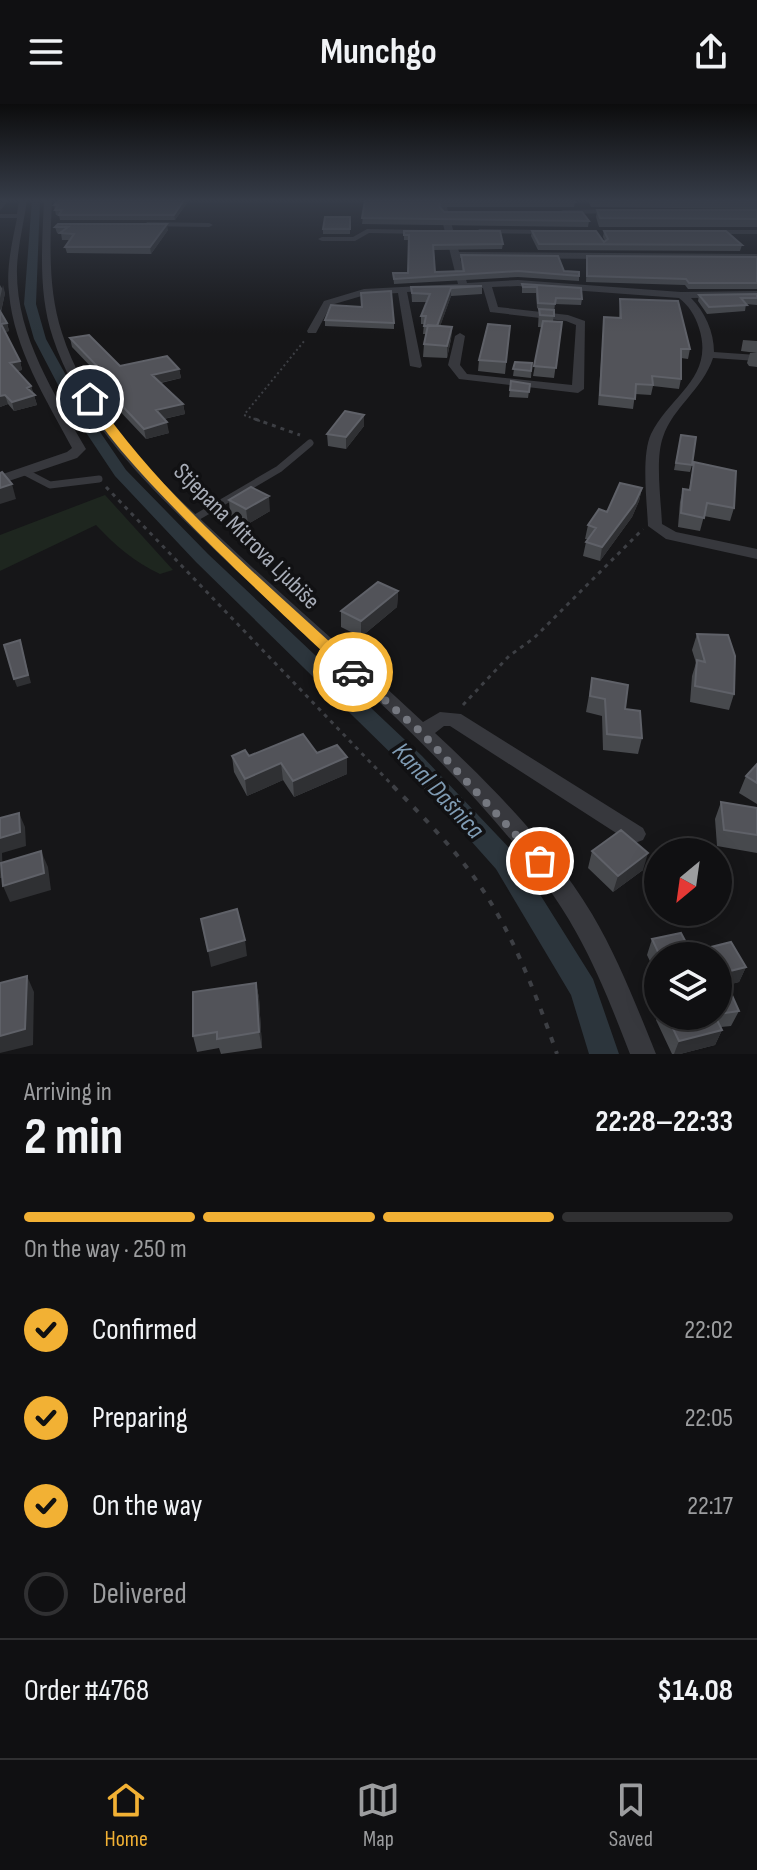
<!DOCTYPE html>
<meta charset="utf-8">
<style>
body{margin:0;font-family:"Sofia Sans Condensed",sans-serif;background:#1e1e20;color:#f1f3f6;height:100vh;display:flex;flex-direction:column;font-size:30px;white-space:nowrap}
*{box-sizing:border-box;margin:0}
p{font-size:26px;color:#9c9d9f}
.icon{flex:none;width:44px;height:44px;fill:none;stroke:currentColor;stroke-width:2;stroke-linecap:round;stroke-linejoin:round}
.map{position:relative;height:950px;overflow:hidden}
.sheet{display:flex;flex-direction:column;background:#101012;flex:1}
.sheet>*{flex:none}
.needle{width:52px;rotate:209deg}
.tools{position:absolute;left:644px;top:734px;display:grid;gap:16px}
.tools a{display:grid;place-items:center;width:88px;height:88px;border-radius:50%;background:#101012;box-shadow:0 4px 20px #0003,0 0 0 2px #303032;font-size:40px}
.pin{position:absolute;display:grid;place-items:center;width:68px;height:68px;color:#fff;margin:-34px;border:4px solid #fff;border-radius:50%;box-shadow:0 2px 8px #0007}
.courier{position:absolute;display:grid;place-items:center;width:80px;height:80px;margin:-40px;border:6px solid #f2b134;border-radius:50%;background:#fff;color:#222;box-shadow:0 2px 10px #0007}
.overview em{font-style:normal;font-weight:700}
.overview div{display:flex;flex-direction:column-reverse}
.overview{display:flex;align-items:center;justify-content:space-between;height:136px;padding:0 24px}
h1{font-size:52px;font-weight:700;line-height:60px}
.bar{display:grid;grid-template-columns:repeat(4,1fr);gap:12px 8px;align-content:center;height:96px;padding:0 24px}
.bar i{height:10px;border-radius:6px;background:#303032}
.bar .current{background:#f2b134}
.bar p{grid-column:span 4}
.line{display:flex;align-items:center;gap:20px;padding:0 24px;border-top:2px solid #303032}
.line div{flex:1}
ol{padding:0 24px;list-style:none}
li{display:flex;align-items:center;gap:24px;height:88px}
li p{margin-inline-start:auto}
li .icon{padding:8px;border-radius:50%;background:#f2b134;color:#111;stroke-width:4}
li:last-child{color:#9c9d9f}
li i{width:44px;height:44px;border:4px solid #303032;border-radius:50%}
header{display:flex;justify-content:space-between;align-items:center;height:104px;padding:0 24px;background:#101012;font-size:36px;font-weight:700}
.tab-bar{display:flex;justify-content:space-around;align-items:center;height:112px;border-top:2px solid #303032;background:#101012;font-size:22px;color:#9c9d9f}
.tab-bar a{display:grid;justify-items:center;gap:4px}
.tab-bar .current{color:#f2b134}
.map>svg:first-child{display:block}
.green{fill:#1e261f}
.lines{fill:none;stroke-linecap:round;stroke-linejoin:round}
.canal{fill:#2c353c;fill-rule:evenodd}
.path-far2{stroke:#3d3f44;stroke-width:2;stroke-dasharray:2 3;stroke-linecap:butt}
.path-far1{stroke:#3d3f44;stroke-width:3;stroke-dasharray:4 5;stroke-linecap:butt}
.path{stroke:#3d3f44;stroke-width:4;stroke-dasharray:6 9;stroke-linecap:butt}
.lane{stroke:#37383d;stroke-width:7}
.street{fill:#37383d;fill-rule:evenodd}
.wall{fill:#47494d}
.shaded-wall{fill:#2f3033}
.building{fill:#525359;stroke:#5f6168;stroke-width:2}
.route{fill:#f2b134}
.done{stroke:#757880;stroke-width:8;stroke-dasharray:0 14.4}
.labels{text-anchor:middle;stroke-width:7;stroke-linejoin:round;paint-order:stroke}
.street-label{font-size:24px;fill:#a8adb8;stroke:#111113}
.water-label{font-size:26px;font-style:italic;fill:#7f9bb3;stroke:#111113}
</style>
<header><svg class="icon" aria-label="menu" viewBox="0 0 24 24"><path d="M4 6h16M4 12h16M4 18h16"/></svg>Munchgo<svg class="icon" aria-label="share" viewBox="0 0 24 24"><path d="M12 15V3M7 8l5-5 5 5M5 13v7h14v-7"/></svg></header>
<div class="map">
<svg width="757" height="950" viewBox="0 0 757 950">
<rect width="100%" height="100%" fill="#161618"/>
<path class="green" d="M105,391l68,75 -13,4c-26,-12 -45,-29 -64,-49l-96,46v-36z"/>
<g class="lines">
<path class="canal" d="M32,96h8l-4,104 10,35 39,71 41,60 82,84 214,202 92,97 79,126 26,75h-30l-18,-59 -75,-126 -90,-101 -210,-206 -81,-86 -44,-66 -37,-71 -10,-35z"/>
<path class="path-far2" d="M260,317l-16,-6 61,-75"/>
<path class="path-far1" d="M255,315l45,16
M106,383l289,301
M463,601l46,-49 25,-18 109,-109"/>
<path class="path" d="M393,682c35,36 72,73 98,117 28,46 48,100 66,151"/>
<path class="lane" d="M25,368l25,13 49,-6
M192,416l87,-51 31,-26"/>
<path class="street" d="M19,96h8c-3,22 -9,45 -10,67 -2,67 37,126 69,182l-9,9 -77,26v-9l67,-23 5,-4c-26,-49 -58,-99 -63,-155 -3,-25 3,-50 8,-75h-17v-4h17z
M44,96h8c-2,45 -4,90 10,133 26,84 100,150 163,209 65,61 133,119 198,180l17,-10 21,2 182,114 3,6 -3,6 -8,3 -8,-3 -177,-114h-6l-9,7c58,54 116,113 157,181 26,44 45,93 64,140h-26c-16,-41 -32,-83 -54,-122 -26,-47 -62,-90 -98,-130 -79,-88 -171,-164 -257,-246 -65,-63 -139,-130 -168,-218 -15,-44 -11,-92 -9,-138z
M437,96h8l14,52 298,2v6l-297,-2 7,25 51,-3 163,12 76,-1v6l-66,1c14,14 23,34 23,54l43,3v6l-44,-3c-10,31 -40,49 -50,79 -8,22 -2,63 -1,87l14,8 81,17v10l-91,-20 -18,-13c-1,-24 -7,-70 3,-92 19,-39 64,-56 48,-106 -4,-13 -10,-22 -20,-30l-161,-12 -26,1 6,20 70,8 17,6 -1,68 -6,4 -119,-14 -11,-14 7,-29 5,-3 5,3 -5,29 7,9 105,11 4,-60 -10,-4 -76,-9 -7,-24 -76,4 15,74 -2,2 -10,-2 -12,-73 -33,2 -34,10 -15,28h-8l-1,-2 17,-30 40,-12 94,-5z
M615,105l3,4 -55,1 -4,-2 4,-2z
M147,118l62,1 4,2 -4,2 -65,-1z
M367,125l57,1 4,2 -4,2 -55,-1 -14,8h-33l-4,-2 4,-2h31z
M479,125l72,1 4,2 -4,2 -75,-1z
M707,126h50v4h-53z"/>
</g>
<path class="wall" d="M58,96h131l-14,20h-115l-1,-5h-3l-2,-10z
M365,96l210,2 -1,5h-133l-1,1 4,4 145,9 -1,6 -226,-3z
M588,96h169v9l-166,-2z
M597,106h160v17h-158l-3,-10z
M350,113v17h-27v-5z
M55,123l113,3 -17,24 -84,-1 -2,-6 5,-7h-8l-1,-7h-4z
M404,127l99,13 -1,5 -68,1 1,22 27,-1 -1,-16 103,16 15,5v5l-61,-4 -124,7 -1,-11h15l1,-33h-5z
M532,127l72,11 1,-1 -2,-4 1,-6 138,14 -2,6 -202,-1 -7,-14z
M587,152l170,1v32h-69l-3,-4 -99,-3z
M522,180l60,15 -1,6 -26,-1 -2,18h9l-8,56 -21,-2 9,-49h-4l1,-18 -2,-1 -1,-15h-14z
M0,181l5,8 -4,19 6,11 2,8 -4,1 15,29 2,9 -5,1 14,15 6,19 -23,6 -6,-7 -8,3z
M482,182v8l-31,2 -11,30 12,1 -1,12 -4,19 -24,-1 1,-13 2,-10h-3l1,-10h-3v-8l6,-14h-15l-1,-15z
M757,190v11l-11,-1 -1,7 -38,3 -9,-13 1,-6z
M620,195l70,50 -2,10 -7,-1v21l-2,10 -26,-3 -2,9 -16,-1 -2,15 -35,-4 6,-88 15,1z
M325,216l69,3v6l-69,-3z
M510,222l-5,48 -27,-3 1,-11z
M70,234l50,28 59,3 2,9 -20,5 22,21 2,10 -21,5 5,14 -23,6 -48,-51 -6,-20 -20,-21z
M743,236l14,1v12l-16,-2z
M750,249h7v14l-8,-1 -2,-3z
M515,258l17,1 -1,15 -18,-2z
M511,277l19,3 -2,14 -19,-1z
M364,311v11l-18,23 -18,-3 -1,-12z
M681,331l11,30 -2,7 -16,-2z
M694,358l40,46 -4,13 -26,-5 -4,15 -22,-4 2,-25 3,-13 6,1z
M642,384l-3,13 -7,16 -32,44 -17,-5 3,-14 2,-3h-3l3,-14z
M229,396l41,11 -22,13 -18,-9z
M398,487l-1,16 -36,30 -20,-10v-16z
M697,530l37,60 -5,16 -39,-8 2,-26 4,-13 -4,-13z
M592,574l33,31 17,29 -4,16 -35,-4 -1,-34 -16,-4z
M317,649l30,21 -53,23 -11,-17 -36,16 -13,-24 -2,-16h17z
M757,660v40l-18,-11 7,-17z
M721,698l36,6v45l-40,-7 -2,-27z
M592,747l51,19 -30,22 -25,-24z
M681,829l10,19 40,-10 15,25 -7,15 -12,3 12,26 -8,15 -10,1 1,3 -7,15 -35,9h-8l-16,-34 2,-6v2h60v-60h-60v22l-11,-23 5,-16z
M256,879l3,15 3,50 -41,6 -2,-6 -22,4 -4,-16z"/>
<path class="shaded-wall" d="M3,96h6l-9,11v-7z
M184,96h5l-14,20 -1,-5z
M167,120l1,6 -17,24 -1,-7z
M3,181l2,8 -5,23v-18z
M451,184v8l-14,39v-9z
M7,219l2,8 -6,2 -2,-9z
M452,223l-1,12 -4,19v-12z
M20,257l2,9 -10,2 -2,-9z
M179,265l2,9 -27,6 -2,-9z
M31,282l6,19 -23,6 -2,-9 15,-14z
M5,291l3,9 -8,3v-11z
M183,300l2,10 -27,6 -2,-10z
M364,311v11l-18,23v-12z
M167,318l2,11 -23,6 -2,-10z
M12,380l4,15 -16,5v-16z
M642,384l-3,13 -7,16 -32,44 2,-14z
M269,392l1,15 -22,13 -2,-15z
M398,487l-1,16 -36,30v-16z
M20,536l11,43 -14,4 -3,-8z
M347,653v17l-53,23 -1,-16z
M281,659l2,17 -36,16 -2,-17z
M19,709l6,14 1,19 -24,7 1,25h-3v-40z
M41,747l7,16 3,23 -41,12 -7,-16z
M648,749l-5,17 -30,22 5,-16z
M245,836l2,16 -36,11 -3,-16z
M746,863l-7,15 -21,6 4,-15z
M27,872l7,16 -1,53 -33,8v-17z
M256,879l3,15 3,50 -3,-16z
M722,926l-7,15 -35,9h-6l5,-13z"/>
<path class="building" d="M59,96h125l-10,15h-115l3,-5h-7l3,-5h-4z
M365,96h208l2,2h-134l-2,4 5,6h138l7,9 -227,-3z
M597,106h160v9l-157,-1z
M325,113h25v12h-27z
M58,120h109l-17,23h-85l9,-13 -14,-1 8,-6h-13z
M404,127h96l3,13 -70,1 2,27 29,-1 -3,-16 97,1 6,15 15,1v4l-61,-5 -124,8 -1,-6h15l1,-38h-5z
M532,127h64l8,11 4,-3 -4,-8h122l16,14 -203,-1z
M587,152l170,1v26h-68l-3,-4 -99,-3z
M522,180l59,4 1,11 -26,-1 -1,6 -17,-1 -1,-16h-14z
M482,182l-31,2 -14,38h-13l2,-10h-5l9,-22 -18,-1 -1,-6z
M391,187l3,32 -69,-3 6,-15 31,2 -1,-14z
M757,190v4h-16l6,7 -38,2 -10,-12z
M620,195l58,2 12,48h-9v30l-29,-3 1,9 -17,-1 -1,15 -35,-4 4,-78 17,1z
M539,205l15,1v6l-14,-1z
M0,207l7,12 -6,1 19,37 -10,2 21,23 -4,2 8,7 -23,7 -7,-7 -5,1z
M543,217l19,1 -6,46 -22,-2z
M488,220l22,2 -4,36 -27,-2z
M428,221l24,2 -5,19 -23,-2z
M89,231l31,31 47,-10 12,13 -27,6 31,29 -27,6 11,12 -23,7 -48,-51h3l-7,-10 6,-1 -28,-29z
M515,258l17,1 -1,8 -18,-2z
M511,277l19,3 -1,8 -19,-2z
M345,307l19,4 -18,22 -19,-3z
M681,331l15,2 -4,28 -16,-2z
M694,358l42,9 -2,37 -27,-5 -3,15 -23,-5 2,-24 7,1z
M2,368l10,12 -12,4v-15z
M620,379l22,5 -7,15 -33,44 -16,-5 10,-14 -8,-3 11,-16 8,3z
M251,383l18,9 -23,13 -17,-9z
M378,478l20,9 -37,30 -20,-10z
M697,530l31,1 7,21 -1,38 -39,-8 2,-26 8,2z
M20,536l8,35 -14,4 -10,-34z
M592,574l36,7 -3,24 15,2 2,27 -35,-4 -2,-35 -15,-3z
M303,630l14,19 20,-8 10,12 -54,24 -12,-18 -36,16 -13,-23 13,-6 4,6z
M757,660v19l-11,-7z
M721,698l36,6v27l-33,-5z
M19,709l1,19 -20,6v-20z
M621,726l27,23 -30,23 -26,-25z
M41,747l3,22 -41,13 -2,-23z
M237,805l8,31 -37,11 -7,-32z
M681,829l10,19 40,-10 15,25 -24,6 17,38 -21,3v-58h-58l-8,-17z
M27,872l-2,53 -25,7v-53z
M256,879l3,49 -42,7v-7l-24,4v-44z
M667,912h48l7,14 -43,11z"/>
<linearGradient id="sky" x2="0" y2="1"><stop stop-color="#0c0c0d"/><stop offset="0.42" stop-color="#363c48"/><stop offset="1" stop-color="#363c48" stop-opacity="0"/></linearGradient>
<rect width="757" height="229" fill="url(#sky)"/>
<path class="route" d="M87,293h7c72,104 173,186 264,271v7h-10c-44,-41 -256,-234 -261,-278z"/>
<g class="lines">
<path class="done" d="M353,568l69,61 118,128"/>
</g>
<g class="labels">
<g class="street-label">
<text transform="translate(247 432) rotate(45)" y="8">Stjepana Mitrova Ljubiše</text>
</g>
<g class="water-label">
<text transform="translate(439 686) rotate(47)" y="9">Kanal Dašnica</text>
</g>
</g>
</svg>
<div class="tools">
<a><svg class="needle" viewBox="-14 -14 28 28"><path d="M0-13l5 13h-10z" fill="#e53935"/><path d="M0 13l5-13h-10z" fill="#9c9d9f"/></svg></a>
<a><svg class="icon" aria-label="layers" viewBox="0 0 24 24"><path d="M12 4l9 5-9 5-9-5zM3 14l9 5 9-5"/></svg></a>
</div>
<div class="pin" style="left:540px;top:757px;background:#ea580c"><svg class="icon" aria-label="bag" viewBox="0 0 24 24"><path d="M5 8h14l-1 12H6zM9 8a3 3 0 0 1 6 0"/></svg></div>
<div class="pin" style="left:90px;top:295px;background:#1f2937"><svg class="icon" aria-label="home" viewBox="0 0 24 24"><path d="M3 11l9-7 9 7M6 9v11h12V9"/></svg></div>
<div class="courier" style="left:353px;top:568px"><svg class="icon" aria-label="car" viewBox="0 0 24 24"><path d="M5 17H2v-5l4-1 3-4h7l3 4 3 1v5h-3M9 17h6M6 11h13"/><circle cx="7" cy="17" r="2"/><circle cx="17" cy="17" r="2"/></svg></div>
</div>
<section class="sheet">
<div class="overview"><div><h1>2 min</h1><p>Arriving in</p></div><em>22:28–22:33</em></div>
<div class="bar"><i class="current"></i><i class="current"></i><i class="current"></i><i></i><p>On the way · 250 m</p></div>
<ol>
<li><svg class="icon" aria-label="check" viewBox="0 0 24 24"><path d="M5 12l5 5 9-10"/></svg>Confirmed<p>22:02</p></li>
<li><svg class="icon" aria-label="check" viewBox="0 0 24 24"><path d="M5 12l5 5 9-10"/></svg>Preparing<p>22:05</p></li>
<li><svg class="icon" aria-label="check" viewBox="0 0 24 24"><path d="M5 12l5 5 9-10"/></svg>On the way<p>22:17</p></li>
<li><i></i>Delivered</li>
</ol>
<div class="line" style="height:104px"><div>Order #4768</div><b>$14.08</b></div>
</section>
<nav class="tab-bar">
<a class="current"><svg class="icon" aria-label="home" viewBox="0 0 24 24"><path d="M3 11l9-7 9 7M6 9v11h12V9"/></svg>Home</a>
<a><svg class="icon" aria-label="map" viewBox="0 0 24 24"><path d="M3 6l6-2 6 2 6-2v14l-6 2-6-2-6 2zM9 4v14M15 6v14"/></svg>Map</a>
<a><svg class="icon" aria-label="saved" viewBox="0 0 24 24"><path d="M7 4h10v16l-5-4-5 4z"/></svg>Saved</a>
</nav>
